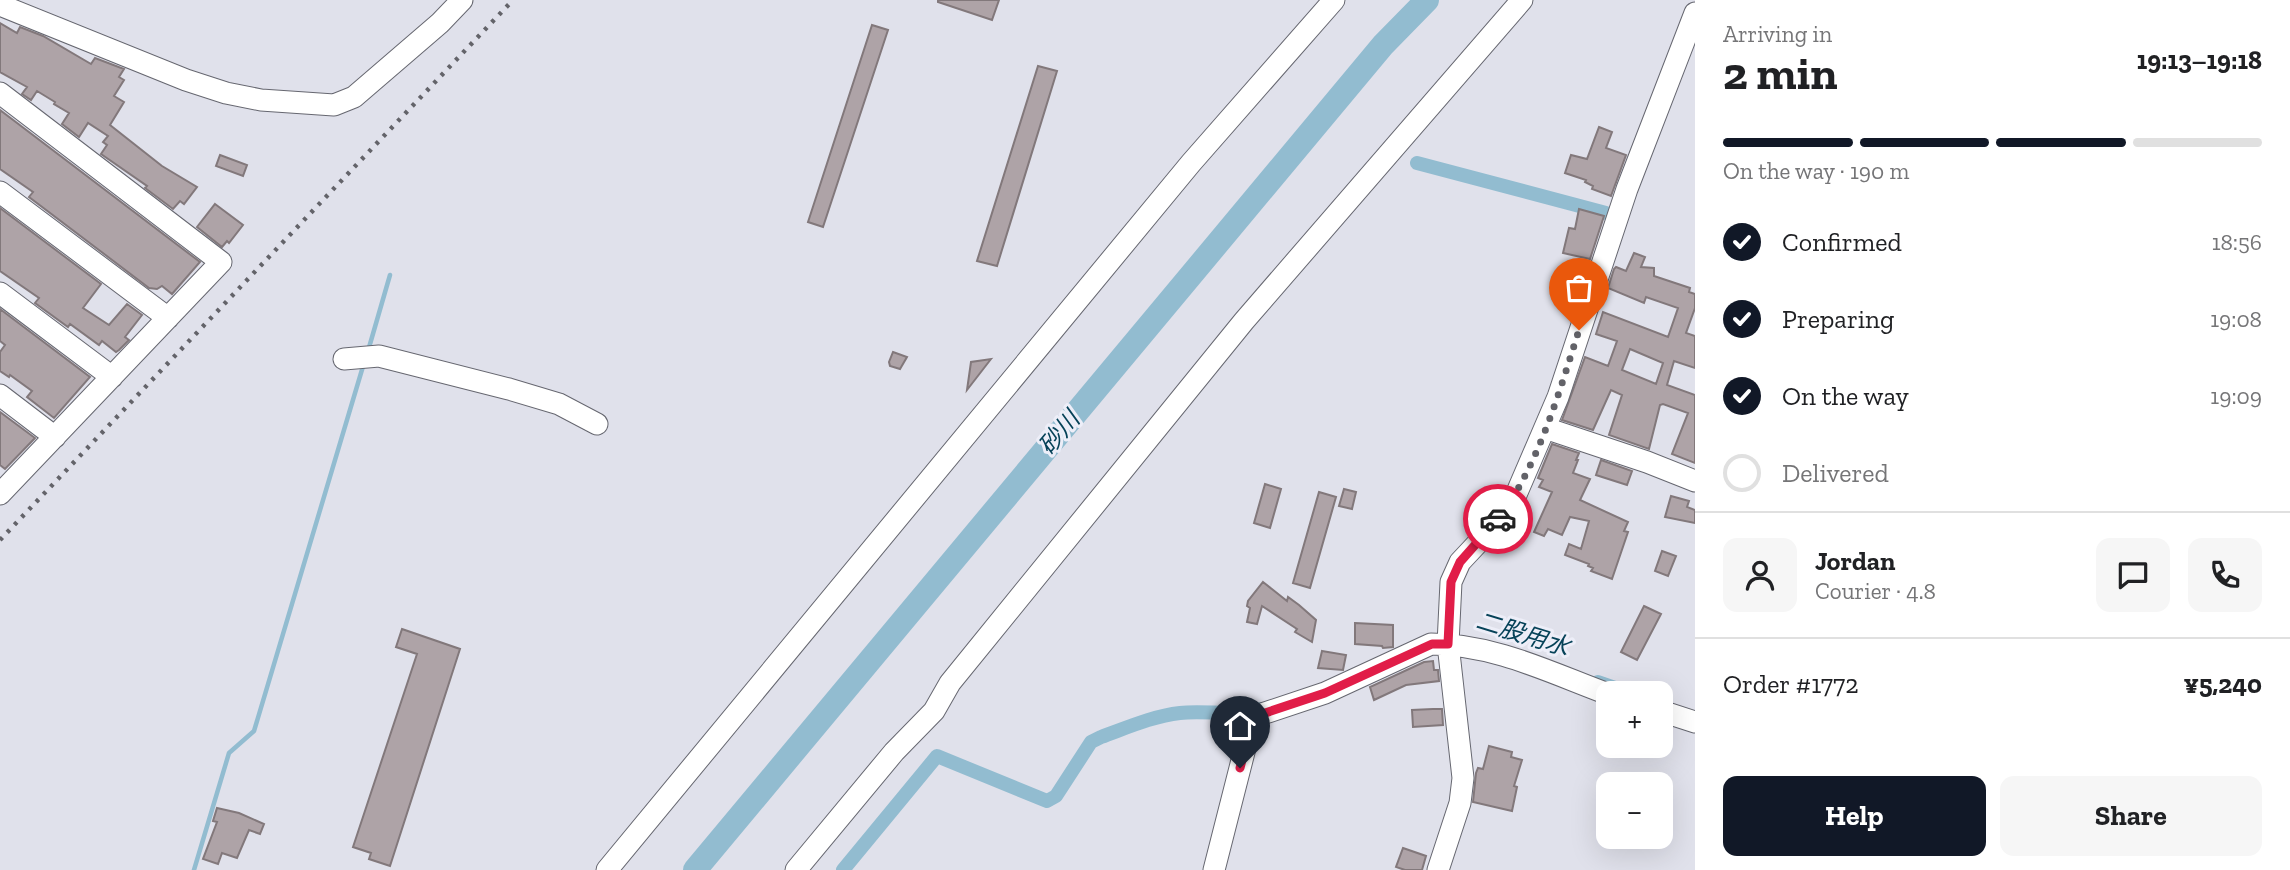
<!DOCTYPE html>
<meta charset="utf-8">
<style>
body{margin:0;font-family:"Zilla Slab","Noto Sans JP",serif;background:#f6f6f6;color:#202124;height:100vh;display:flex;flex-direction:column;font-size:26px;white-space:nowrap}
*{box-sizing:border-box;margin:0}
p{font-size:23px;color:#757577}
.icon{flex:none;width:38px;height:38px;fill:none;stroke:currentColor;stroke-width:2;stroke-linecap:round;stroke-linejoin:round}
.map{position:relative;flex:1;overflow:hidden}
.side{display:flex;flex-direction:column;background:#fff;width:595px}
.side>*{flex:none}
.controls{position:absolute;left:1596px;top:681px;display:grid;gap:14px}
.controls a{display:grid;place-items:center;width:77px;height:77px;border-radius:14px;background:#fff;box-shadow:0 7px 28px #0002;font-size:35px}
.pin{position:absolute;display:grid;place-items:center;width:60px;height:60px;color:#fff;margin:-72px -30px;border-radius:50% 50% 50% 0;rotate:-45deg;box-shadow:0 0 7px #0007}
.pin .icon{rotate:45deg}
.courier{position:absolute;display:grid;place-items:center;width:70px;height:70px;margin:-35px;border:5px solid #e11d48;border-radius:50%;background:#fff;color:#222;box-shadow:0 2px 9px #0007}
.headline em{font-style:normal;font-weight:700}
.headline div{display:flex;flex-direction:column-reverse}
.headline{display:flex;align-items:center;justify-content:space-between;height:119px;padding:0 28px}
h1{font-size:46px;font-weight:700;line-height:52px}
.bar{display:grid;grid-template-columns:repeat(4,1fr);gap:10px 7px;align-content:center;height:84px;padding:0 28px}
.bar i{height:9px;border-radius:5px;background:#e0e0e0}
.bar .current{background:#111827}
.bar p{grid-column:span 4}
.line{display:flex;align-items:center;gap:18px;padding:0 28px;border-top:2px solid #e0e0e0}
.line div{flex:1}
.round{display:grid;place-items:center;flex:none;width:74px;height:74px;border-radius:14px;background:#f6f6f6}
ol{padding:0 28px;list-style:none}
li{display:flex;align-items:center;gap:21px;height:77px}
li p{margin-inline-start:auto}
li .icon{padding:7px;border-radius:50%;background:#111827;color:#fff;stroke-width:4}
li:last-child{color:#757577}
li i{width:38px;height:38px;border:4px solid #e0e0e0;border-radius:50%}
.button{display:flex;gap:14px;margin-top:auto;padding:14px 28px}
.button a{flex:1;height:80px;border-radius:14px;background:#111827;color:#fff;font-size:28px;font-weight:700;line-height:80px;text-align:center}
.button a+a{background:#f6f6f6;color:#202124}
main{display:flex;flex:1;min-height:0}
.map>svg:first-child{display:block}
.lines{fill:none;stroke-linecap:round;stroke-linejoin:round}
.stream{stroke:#92bcd0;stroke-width:4.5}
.canal{stroke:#92bcd0;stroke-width:14}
.river{stroke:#92bcd0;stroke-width:24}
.building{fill:#aea3a7;stroke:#82787b;stroke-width:2;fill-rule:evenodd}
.minor-casing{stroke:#666770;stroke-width:23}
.minor{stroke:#fff;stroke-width:21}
.rail{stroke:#636369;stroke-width:4.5;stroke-dasharray:3.5 7;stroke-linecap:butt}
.done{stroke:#626268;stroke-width:7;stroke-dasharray:0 12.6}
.route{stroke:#e11d48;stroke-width:9}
.labels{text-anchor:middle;stroke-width:6;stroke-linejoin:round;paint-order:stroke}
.water-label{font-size:24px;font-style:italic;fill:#064258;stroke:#edeef8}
</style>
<main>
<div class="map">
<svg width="1695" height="870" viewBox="0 0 1695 870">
<rect width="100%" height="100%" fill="#e0e1eb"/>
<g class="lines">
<path class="stream" d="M368,351l22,-76
M194,870l35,-117 25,-22 110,-368"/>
<path class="canal" d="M1417,163l189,50
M1598,682l32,11
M843,870l94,-114 110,45 9,-5 35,-54 10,-5c25,-9 52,-21 79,-24 25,-3 59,4 81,-4"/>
<path class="river" d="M695,870l688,-825 44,-45"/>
</g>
<path class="building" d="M938,0h61l-7,20 -54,-18z
M0,23l17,10 3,-6 23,9 48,28 4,-6 29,11 -5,8 5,3 -10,16 10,6 -14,23 52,41 35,21 -13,17 -4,-3 -7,8 -28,-21 2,-2 -46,-32 6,-9 -4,-3 5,-6 -20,-13 -9,14 -17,-13 7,-11 -15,-9 1,-2 -18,-11 -6,9 -9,-6 5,-7 -27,-15z
M872,25l16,5 -65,197 -15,-5z
M1038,66l19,5 -60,195 -20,-5z
M0,110l200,152 -28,32 -10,-8 -5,3 -8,-1 -120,-91 4,-5 -33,-23z
M1599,127l13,5 -6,16 20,7 -15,41 -19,-7 1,-3 -8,-4 1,-2 -21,-7 6,-18 16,4z
M220,155l27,10 -4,11 -27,-10z
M215,204l28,21 -14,18 -2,-2 -5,6 -25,-20z
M0,208l101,76 -18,24 26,17 18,-21 15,11 -17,22 4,3 -10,10 -3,2 -14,-11 -3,4 -29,-21 -2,3 -33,-24 4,-5 -39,-27z
M1579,209l25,7 -14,43 -27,-6 6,-25 6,1z
M1634,253l11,4 -4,10 13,1v8l36,12 -1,4 6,2v14l-9,25 9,3v32l-21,-7 -7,24 28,10v68l-23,-9 16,-41 -25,-9 -3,1 -11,44 -40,-14 13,-40 -11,-5 -18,40 -31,-10 23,-63 23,9 9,-25 -21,-7 7,-22 65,25 10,-29 -32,-11 -2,6 -36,-15 6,-19 2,-2 10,4zM1630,349l33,14 -7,21 -34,-14z
M0,309l90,68 -36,41 -27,-21 5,-6 -22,-16 -1,2 -9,-6v-19l5,-7 -5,-4z
M893,352l14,5 -7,12 -10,-3 -1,-4z
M991,359l-24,31 4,-28z
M0,412l35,26 -30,31 -5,-4z
M1552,444l27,9 -3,7h2l-5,13 17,6 -10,21 48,22 -4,9 4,1 -16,47 -21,-8 2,-3 -5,-2 1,-2 -24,-9 4,-11 12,5 8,-28 -19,-4 -8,18 -14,-6 -4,7 -10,-4 18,-40 -13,-5 4,-7 -5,-2z
M1601,460l31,11 -5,14 -31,-10z
M1265,484l16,5 -11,39 -16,-5z
M1344,489l12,3 -4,17 -13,-3z
M1319,492l17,5 -26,91 -17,-5z
M1671,496l18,5 -2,6 8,3v13l-30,-6z
M1662,551l14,5 -8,20 -13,-5z
M1263,582l24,19 1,-4 11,8 17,15 -4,22 -17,-10 2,-3 -35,-23 -5,18 -10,-2 3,-14 -3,-2 1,-5z
M1644,606l17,8 -24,46 -16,-8z
M1355,623l38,2v22l-10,1 -1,-2 -27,-2z
M402,629l58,20 -70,217 -21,-7 2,-6 -18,-6 64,-193 -21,-7z
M1322,651l24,4 -3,15 -25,-2z
M1433,661l1,9h4l1,11 -33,4 -32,15 -4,-13 54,-25z
M1433,709h9l1,16 -30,2 -1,-17z
M1489,746l23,6 -1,5 11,3 -8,26 3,1 -5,24 -39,-9 3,-29 2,-5 5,1z
M217,808l22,5 25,11 -4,10 -11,-4 -12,28 -15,-5 -4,11 -15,-5 14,-37 -4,-1z
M1403,848l23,8 -4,14h-17l-9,-3z"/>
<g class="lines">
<g class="minor-casing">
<path id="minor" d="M0,5l186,75 40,13 35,7 73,5 20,-8 86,-74 22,-23
M0,93l221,169 -221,232
M0,192l168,126
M0,293l112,84
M344,359l35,-3 130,33 50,15 38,20
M0,395l55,42
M1545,428l102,34 48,19
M1661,711l34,11
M607,870l584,-707 143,-163
M796,870l98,-118 40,-41 16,-28 294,-362 278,-321
M1214,870l39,-153 72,-24 106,-49c63,0 120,29 177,50
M1438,870l22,-67 3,-25 -15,-134 3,-62 9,-20 29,-31 26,-34 43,-100 69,-208 68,-176"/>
</g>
<use href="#minor" class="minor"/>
<path class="rail" d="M0,540l513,-540"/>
</g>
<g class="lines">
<path class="done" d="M1498,519c40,-52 61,-126 81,-189"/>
<path class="route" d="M1240,768l13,-51 72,-24 107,-49h16l3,-62 9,-20 38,-43"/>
</g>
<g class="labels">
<g class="water-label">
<text transform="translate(1059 433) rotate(-50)" y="8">砂川</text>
<text transform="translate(1523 634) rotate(17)" y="8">二股用水</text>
</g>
</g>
</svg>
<div class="controls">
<a>+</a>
<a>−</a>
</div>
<div class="pin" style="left:1579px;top:330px;background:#ea580c"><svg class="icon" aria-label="bag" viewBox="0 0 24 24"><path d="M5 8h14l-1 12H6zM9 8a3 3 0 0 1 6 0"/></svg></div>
<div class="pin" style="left:1240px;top:768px;background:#1f2937"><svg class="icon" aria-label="home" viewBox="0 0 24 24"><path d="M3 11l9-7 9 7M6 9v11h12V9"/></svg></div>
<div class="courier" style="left:1498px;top:519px"><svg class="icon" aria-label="car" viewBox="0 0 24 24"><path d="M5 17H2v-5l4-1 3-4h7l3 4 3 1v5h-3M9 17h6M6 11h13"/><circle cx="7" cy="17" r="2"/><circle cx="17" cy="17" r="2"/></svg></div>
</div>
<section class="side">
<div class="headline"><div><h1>2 min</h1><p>Arriving in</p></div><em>19:13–19:18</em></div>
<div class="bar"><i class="current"></i><i class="current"></i><i class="current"></i><i></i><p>On the way · 190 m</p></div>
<ol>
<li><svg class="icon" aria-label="check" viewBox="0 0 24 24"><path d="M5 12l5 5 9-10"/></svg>Confirmed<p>18:56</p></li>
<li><svg class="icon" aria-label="check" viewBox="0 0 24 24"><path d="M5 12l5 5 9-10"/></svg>Preparing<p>19:08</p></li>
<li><svg class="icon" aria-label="check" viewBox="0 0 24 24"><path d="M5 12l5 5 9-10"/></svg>On the way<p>19:09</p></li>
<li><i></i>Delivered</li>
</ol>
<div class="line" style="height:126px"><a class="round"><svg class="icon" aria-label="person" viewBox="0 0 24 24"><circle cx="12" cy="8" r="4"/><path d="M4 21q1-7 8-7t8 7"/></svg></a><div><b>Jordan</b><p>Courier · 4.8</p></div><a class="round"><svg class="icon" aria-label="chat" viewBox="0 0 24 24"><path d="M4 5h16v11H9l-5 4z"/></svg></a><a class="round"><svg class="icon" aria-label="phone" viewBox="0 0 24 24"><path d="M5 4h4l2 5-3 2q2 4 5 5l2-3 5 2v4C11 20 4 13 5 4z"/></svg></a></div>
<div class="line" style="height:91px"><div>Order #1772</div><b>¥5,240</b></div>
<div class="button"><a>Help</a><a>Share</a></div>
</section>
</main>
